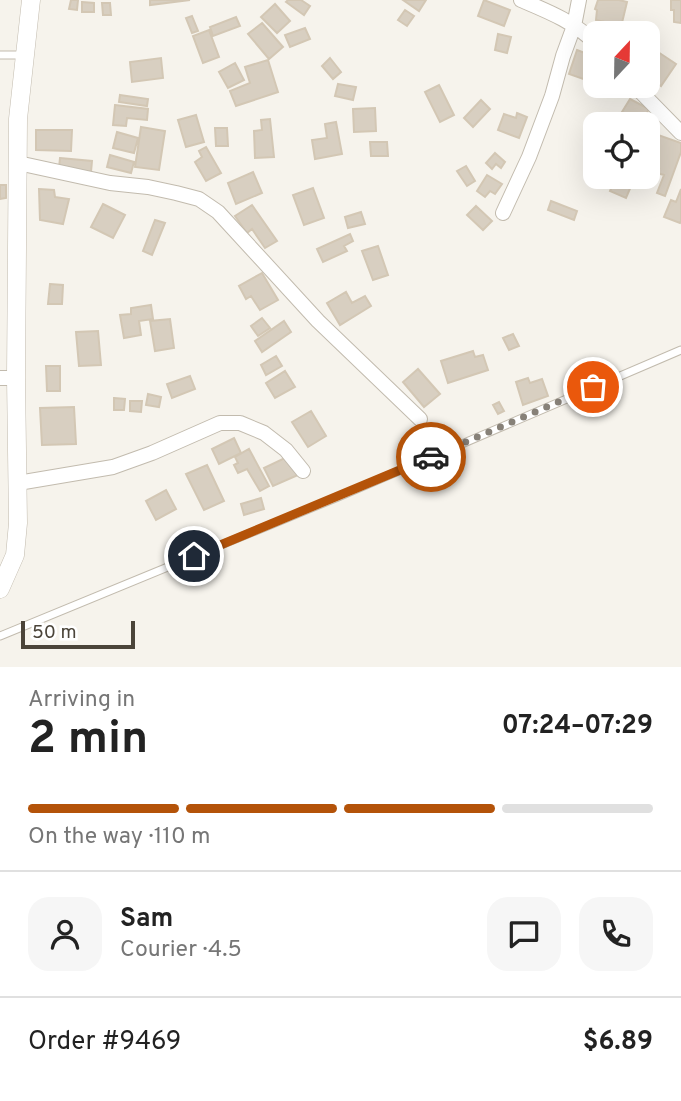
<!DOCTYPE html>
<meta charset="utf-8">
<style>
body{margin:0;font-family:Overpass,sans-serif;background:#f6f6f6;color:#222;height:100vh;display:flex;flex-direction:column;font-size:26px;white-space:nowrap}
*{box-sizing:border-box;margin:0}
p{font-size:23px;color:#767676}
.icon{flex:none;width:38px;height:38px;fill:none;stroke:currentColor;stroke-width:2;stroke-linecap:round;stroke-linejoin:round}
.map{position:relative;height:667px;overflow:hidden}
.drawer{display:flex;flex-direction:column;background:#fff;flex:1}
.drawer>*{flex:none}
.needle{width:46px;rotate:22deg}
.buttons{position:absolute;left:583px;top:21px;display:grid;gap:14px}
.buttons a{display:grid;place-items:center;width:77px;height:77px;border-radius:14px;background:#fff;box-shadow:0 7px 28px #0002;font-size:35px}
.scale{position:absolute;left:21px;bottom:18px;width:114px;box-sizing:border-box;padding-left:7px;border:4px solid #4b4439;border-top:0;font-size:19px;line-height:24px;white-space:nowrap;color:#4b4439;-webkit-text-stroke:5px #fff;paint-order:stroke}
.pin{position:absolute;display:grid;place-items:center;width:60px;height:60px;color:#fff;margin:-30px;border:4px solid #fff;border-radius:50%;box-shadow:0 2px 7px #0007}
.courier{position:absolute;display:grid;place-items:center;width:70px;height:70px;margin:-35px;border:5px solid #b45309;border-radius:50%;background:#fff;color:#222;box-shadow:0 2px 9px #0007}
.overview em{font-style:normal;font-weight:700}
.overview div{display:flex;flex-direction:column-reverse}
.overview{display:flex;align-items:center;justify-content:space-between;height:119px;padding:0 28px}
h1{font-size:46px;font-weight:700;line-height:52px}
.bar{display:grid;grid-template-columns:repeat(4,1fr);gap:10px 7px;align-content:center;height:84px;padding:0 28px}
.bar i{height:9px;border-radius:5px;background:#e0e0e0}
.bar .current{background:#b45309}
.bar p{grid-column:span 4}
.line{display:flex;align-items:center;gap:18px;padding:0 28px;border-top:2px solid #e0e0e0}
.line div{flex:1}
.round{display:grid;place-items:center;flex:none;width:74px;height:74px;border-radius:21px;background:#f6f6f6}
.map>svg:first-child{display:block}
.building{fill:#d8cfc1;stroke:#d3c7b4;stroke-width:2}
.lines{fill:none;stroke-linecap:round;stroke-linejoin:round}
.service-casing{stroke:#c2bbae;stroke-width:9}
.minor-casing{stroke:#c2bbae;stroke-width:16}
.tertiary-casing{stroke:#c2bbae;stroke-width:19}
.service{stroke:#fff;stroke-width:7}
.minor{stroke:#fff;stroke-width:14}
.tertiary{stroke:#fff;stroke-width:18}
.done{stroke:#878178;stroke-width:7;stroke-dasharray:0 12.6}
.route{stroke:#b45309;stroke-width:9}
</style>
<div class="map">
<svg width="681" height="667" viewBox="0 0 681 667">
<rect width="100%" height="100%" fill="#f6f3ec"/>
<path class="building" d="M71,0h7l-1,10 -8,-1z
M150,0h40l-40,5z
M288,0h13l9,6 -6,9 -18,-13z
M403,0h23l-7,11z
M484,0l26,10 -6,16 -26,-10z
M598,0h21l8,2 -7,29 -16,-4 1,-5 -9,-2 1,-10 -2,-1z
M671,0h10v23l-7,-1v-12h-3z
M82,2l12,1v9h-12z
M102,3h8l1,12h-8z
M275,4l15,17 -13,12 -16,-16z
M405,10l9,6 -7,10 -9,-6z
M192,16l6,15 -6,2 -6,-15z
M236,17l4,9 -27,10 -3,-9z
M262,23l21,24 -14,12 -21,-25z
M305,28l5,11 -20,8 -5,-12z
M209,30l10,27 -16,6 -10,-27z
M498,34l13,3 -4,16 -12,-3z
M577,50l18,7v5l-6,19 -20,-7z
M658,52l18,12 -15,22 -13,-9v-8z
M161,58l2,20 -31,4 -2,-20z
M330,58l11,14 -8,7 -11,-13z
M268,60l10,32 -42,14 -6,-15 20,-8 -5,-16z
M235,63l9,17 -16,8 -9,-16z
M338,84l18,3 -3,13 -18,-4z
M439,85l15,30 -14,7 -15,-30z
M120,95l28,4 -1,7 -28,-4z
M630,99l19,10 -8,14 -19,-11z
M481,100l9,9 -17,18 -9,-9z
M115,105l33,4 -1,11 -20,-2 -1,8 -13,-1z
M375,108l1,23 -22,1 -1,-23z
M517,113l10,4 -8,21 -21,-8 6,-16 12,4z
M196,115l8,27 -18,5 -8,-27z
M615,116l9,3 -2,5h-11z
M270,119l4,38 -19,1 -1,-27 8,-1 -1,-10z
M336,122l6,32 -27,5 -3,-19 15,-2 -2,-14z
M141,127l24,4 -6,39 -24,-3z
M215,128h12l1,18h-12z
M36,130h36l-1,21 -35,-1z
M117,132l21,6 -4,15 -21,-5z
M658,135l23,8v9l-16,44 -8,-3 7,-18 -7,-2 2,-4 -11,-4z
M370,142h17l1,14h-17z
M206,147l15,26 -15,8 -11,-19 7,-5 -3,-6z
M495,153l10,9 -4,6 -5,-4 -4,5 -6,-6z
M110,155l24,7 -3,11 -24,-6z
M60,158l32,3 -1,11 -32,-4z
M590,163l5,2v10l-9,-4z
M466,166l9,15 -8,5 -10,-15z
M253,172l9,21 -26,11 -8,-21z
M487,175l15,9 -7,10 -5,-3 -5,6 -8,-6z
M616,177h19l-9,21 -16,-7z
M0,185h6v13l-6,1z
M313,188l11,30 -20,7 -11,-30z
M39,189l15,1 1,7 14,2 -6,25 -23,-4z
M681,189v32l-1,2 -16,-6 7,-17 5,2z
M551,201l26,10 -3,9 -26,-10z
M103,204l22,11 -12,23 -22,-11z
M252,205l25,36 -12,7 -13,-19 -5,4 -12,-17z
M476,206l16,15 -9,9 -16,-15z
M361,212l4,12 -17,4 -3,-11z
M155,220l10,3 -13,32 -9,-4z
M350,234l3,7 -9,5 3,5 -24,11 -6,-13z
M378,246l10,29 -15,5 -11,-29z
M262,273l16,27 -18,10 -9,-14 -5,3 -7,-13z
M50,284l13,1 -1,19h-14z
M346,292l6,11 13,-7 6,10 -31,19 -13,-22z
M151,305l2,14 -14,2 2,14 -17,3 -4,-23 11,-1v-6z
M262,318l8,10 -12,8 -7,-10z
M170,319l4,29 -19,3 -5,-30z
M284,321l7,11 -29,20 -7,-11z
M98,331l3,34 -22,1 -3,-34z
M513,334l6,12 -10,4 -6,-12z
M473,351l2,6 8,-2 5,15 -40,13 -7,-22z
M276,356l6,10 -16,9 -5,-10z
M46,366h14v25h-13z
M418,369l22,25 -16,13 -21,-25z
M285,371l10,16 -20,11 -9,-15z
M190,376l5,13 -23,9 -5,-14z
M528,378l2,5 12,-4 6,17 -25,9 -7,-23z
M148,394l13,3 -2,10 -13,-2z
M114,398l11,1 -1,11h-10z
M130,401h12l-1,11 -11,-1z
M499,402l5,9 -6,3 -5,-9z
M74,407l2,37 -34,1 -2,-37z
M311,411l15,25 -18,11 -16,-25z
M234,438l7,15 -22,11 -7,-15z
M249,449l20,37 -9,5 -13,-22 -9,4 -4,-8 4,-2 -3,-6z
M289,456l9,19 -25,11 -9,-18z
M207,465l17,36 -20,9 -18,-36z
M166,490l10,19 -20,11 -10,-19z
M261,498l3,11 -20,6 -3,-11z"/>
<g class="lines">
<g class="service-casing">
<path id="service" d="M0,55h24
M0,636l338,-139 343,-147"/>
</g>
<g class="minor-casing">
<path id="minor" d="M521,0c26,11 54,22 74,43
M635,86l46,47
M18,163l92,20 38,4 28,6 23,6 19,13 100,109 102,98
M503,213l26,-56 23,-61 11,-40 11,-30 5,-26
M0,378h16
M18,483l95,-16 39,-14 68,-30h20l24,10 22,17 17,21"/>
</g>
<g class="tertiary-casing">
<path id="tertiary" d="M0,589l15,-34 3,-32 -2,-145 2,-259 13,-119"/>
</g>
<use href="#service" class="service"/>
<use href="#minor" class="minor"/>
<use href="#tertiary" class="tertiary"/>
</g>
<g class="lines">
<path class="done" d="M431,457l162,-70"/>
<path class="route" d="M194,556l237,-99"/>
</g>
</svg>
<div class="buttons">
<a><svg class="needle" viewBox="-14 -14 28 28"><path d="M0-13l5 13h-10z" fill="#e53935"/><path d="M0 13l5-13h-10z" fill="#767676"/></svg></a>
<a><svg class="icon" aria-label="locate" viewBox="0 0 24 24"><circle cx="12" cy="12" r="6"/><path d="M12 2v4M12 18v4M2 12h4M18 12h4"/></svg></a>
</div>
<div class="scale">50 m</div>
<div class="pin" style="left:593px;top:387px;background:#ea580c"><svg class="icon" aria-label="bag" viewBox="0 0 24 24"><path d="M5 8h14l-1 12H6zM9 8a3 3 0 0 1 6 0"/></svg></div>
<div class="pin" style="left:194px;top:556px;background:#1f2937"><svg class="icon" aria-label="home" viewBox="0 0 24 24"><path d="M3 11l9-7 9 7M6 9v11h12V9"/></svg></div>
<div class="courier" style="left:431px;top:457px"><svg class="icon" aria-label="car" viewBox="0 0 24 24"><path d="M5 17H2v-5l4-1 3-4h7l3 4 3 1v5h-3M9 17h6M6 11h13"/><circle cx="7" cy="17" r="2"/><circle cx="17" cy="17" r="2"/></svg></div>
</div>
<section class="drawer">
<div class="overview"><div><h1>2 min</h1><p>Arriving in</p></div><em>07:24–07:29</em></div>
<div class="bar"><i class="current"></i><i class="current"></i><i class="current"></i><i></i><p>On the way · 110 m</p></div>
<div class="line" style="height:126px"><a class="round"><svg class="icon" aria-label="person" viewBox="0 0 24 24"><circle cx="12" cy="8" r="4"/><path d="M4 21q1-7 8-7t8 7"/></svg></a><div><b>Sam</b><p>Courier · 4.5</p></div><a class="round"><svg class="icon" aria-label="chat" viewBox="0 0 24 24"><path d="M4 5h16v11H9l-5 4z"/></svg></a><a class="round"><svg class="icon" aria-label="phone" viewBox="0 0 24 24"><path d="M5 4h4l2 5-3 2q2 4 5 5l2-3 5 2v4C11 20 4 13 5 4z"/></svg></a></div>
<div class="line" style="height:91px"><div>Order #9469</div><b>$6.89</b></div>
</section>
